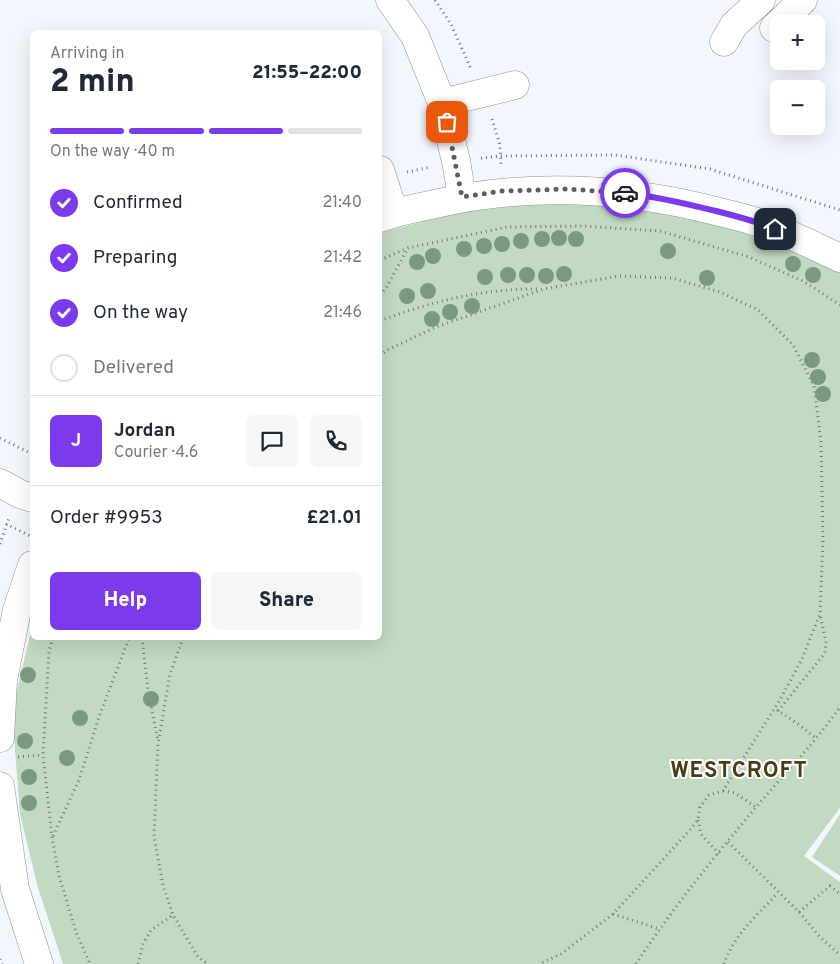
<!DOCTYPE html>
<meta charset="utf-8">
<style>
body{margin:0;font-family:Overpass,sans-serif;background:#f6f6f7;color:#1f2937;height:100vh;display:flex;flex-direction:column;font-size:19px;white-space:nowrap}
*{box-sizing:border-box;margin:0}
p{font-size:16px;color:#747a83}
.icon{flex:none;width:28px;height:28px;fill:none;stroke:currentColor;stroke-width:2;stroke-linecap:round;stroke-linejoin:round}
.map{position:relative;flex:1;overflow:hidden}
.details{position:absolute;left:30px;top:30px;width:352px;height:610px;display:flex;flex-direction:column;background:#fff;border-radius:8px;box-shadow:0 5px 20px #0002}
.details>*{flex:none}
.tools{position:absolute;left:770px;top:15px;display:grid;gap:10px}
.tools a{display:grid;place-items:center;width:55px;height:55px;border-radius:8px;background:#fff;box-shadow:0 5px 20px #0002;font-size:25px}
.pin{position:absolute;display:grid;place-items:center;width:42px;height:42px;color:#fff;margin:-21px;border-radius:10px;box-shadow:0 2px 8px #0006}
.courier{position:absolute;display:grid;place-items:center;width:50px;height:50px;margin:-25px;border:4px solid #7c3aed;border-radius:50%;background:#fff;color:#222;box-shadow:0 1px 6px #0007}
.overview em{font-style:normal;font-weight:800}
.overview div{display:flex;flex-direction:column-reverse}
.overview{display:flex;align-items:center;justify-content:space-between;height:85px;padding:0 20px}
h1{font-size:32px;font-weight:800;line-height:38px}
.bar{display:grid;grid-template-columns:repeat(4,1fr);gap:8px 5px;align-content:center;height:60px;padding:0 20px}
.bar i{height:6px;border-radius:4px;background:#e0e1e3}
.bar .on{background:#7c3aed}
.bar p{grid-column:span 4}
.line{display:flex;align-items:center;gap:12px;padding:0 20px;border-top:1px solid #e0e1e3}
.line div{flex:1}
.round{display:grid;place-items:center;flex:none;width:52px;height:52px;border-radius:8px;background:#f6f6f7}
ol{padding:0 20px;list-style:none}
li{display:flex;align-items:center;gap:15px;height:55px}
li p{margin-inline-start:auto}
li .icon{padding:5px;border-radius:50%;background:#7c3aed;color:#fff;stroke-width:4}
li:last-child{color:#747a83}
li i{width:28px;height:28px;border:2px solid #e0e1e3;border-radius:50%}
.primary-button{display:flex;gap:10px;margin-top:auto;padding:10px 20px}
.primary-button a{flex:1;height:58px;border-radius:8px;background:#7c3aed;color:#fff;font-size:20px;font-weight:800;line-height:58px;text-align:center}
.primary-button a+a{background:#f6f6f7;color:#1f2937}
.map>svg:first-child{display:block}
.green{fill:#c2dac1}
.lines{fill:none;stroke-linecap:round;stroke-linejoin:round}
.minor-casing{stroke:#8d9197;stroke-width:29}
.path{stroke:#74767a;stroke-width:3;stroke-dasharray:1 4;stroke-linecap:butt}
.minor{stroke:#fff;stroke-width:28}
.tree{fill:#7b9881}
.done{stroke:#5c5f62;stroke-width:5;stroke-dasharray:0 9}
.route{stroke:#7c3aed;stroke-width:6}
.labels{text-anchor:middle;stroke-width:4;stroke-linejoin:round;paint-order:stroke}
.district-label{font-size:22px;font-weight:bold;letter-spacing:1px;fill:#463e14;stroke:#fff}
</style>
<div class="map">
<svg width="840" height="964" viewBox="0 0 840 964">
<rect width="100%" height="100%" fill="#f2f7fd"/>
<path class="green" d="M542,203l72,2 129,19 97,42v542l-36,48 36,26v82h-777l-25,-76 -18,-74 -8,-103 20,-84v11h348v-405l74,-20z
M840,814v62l-28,-19z"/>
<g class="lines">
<g class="minor-casing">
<path id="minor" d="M390,0l25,36 27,67 14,58 6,36
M774,28l29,-28
M724,42l10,-17 27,-25
M442,103l73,-18
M380,170l14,43
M380,218c18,-7 36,-10 55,-14 95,-22 187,-17 281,7 15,4 30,7 44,12 27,9 54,23 80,35
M0,483l20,11 12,4
M0,738l3,-58 14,-70 15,-45
M0,786l15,103 24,75"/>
</g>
<path class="path" d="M435,0l16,24 20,45
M492,119l8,26 1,21
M481,158l19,-2 115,-1 95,14 130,41
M407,172l24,-5
M380,260l28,-12 99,-21 75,-1 78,5 89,26 54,24 37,24
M380,295l6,-7 22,-40
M380,321c51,-20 107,-33 161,-32
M380,356l7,-6 49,-23 108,-38 75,-13 53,2 48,14 38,18 35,35 21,41 7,56 2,98 -3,74 -19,47 -20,37 -58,93 -14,4 -9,12 -2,13 -9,11 -76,83 -52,40 -22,10
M0,438l32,16
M6,524l26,13
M0,544l9,-26
M53,638l-4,13 -6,104 9,82 7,39 17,56 14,32
M142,638l6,53 10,50
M183,638l-13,36 -12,70 -4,92 9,50 10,29 25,42 10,7
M777,710l21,14 19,15
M778,711l47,-58 1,-11 -6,-28
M18,757l25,-2
M723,791l12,2 21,14
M698,820l3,14 18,20
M53,836l26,-56 20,-63 30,-79
M728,842l71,70 21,25 20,18
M799,912l31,-26 10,8
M613,914l46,15
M0,959l2,5
M138,964l5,-20 8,-14 22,-15
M636,964c36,-55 78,-107 121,-158 28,-33 58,-63 83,-99
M724,964c9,-28 34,-50 54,-71"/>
<use href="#minor" class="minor"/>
</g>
<g class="tree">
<circle cx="559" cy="238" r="8"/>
<circle cx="542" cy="239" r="8"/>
<circle cx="576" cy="239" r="8"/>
<circle cx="521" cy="241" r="8"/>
<circle cx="502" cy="244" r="8"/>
<circle cx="484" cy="246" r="8"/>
<circle cx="464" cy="249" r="8"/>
<circle cx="668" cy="251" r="8"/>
<circle cx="433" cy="256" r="8"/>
<circle cx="417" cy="262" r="8"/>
<circle cx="793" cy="264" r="8"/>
<circle cx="564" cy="274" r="8"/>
<circle cx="508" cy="275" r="8"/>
<circle cx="527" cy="275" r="8"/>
<circle cx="813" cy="275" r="8"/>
<circle cx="546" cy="276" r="8"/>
<circle cx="485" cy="277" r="8"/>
<circle cx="707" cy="278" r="8"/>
<circle cx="428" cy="291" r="8"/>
<circle cx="407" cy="296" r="8"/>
<circle cx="472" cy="306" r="8"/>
<circle cx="450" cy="312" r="8"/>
<circle cx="432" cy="319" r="8"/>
<circle cx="812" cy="360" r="8"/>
<circle cx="818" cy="377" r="8"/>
<circle cx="823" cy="394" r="8"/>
<circle cx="28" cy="675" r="8"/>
<circle cx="151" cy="699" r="8"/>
<circle cx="80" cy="718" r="8"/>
<circle cx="25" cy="741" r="8"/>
<circle cx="67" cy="758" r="8"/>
<circle cx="29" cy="777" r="8"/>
<circle cx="29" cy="803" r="8"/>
</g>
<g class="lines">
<path class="done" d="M447,122l15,75 40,-6 66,-2 57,4"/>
<path class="route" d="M625,193c31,3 61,11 91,18 20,5 40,10 59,18"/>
</g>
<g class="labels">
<g class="district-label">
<text x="739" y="777">WESTCROFT</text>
</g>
</g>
</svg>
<div class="tools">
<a>+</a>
<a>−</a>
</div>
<div class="pin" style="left:447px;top:122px;background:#ea580c"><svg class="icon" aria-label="bag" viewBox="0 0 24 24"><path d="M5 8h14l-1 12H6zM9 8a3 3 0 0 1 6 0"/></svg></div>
<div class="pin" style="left:775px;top:229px;background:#1f2937"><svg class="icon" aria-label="home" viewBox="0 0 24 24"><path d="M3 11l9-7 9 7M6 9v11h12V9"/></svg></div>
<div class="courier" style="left:625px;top:193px"><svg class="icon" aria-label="car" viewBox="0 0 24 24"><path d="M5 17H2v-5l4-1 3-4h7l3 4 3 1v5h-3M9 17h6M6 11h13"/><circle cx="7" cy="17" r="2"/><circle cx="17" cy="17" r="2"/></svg></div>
<section class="details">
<div class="overview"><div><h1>2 min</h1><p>Arriving in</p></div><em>21:55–22:00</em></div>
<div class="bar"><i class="on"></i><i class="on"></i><i class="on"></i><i></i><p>On the way · 40 m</p></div>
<ol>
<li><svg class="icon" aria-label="check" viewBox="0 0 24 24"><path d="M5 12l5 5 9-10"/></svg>Confirmed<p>21:40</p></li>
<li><svg class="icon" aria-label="check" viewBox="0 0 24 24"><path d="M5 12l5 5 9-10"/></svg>Preparing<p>21:42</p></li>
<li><svg class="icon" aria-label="check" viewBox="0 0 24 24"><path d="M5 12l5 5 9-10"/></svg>On the way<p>21:46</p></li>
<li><i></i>Delivered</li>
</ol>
<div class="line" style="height:90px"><b class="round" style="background:#7c3aed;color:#fff">J</b><div><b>Jordan</b><p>Courier · 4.6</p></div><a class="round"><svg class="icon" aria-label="chat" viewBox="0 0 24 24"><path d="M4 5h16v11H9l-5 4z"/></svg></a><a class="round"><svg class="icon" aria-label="phone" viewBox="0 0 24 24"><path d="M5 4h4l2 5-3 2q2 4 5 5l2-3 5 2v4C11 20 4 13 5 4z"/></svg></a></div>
<div class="line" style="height:65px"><div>Order #9953</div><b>£21.01</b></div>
<div class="primary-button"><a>Help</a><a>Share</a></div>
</section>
</div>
